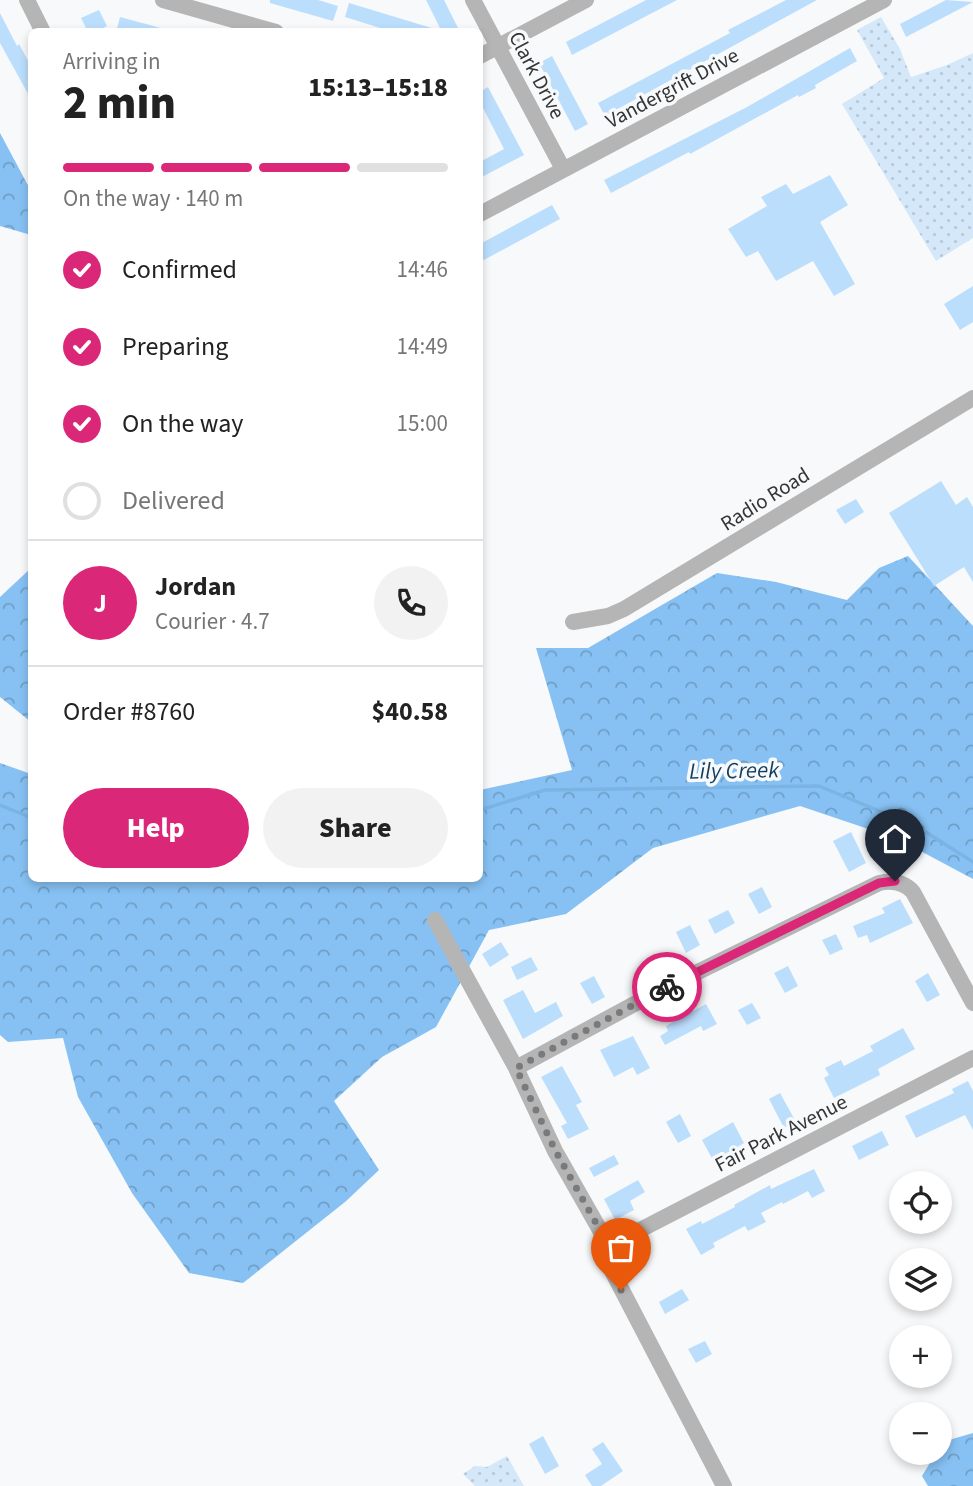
<!DOCTYPE html>
<meta charset="utf-8">
<style>
body{margin:0;font-family:"Source Sans 3",sans-serif;background:#f2f2f2;color:#222;height:100vh;display:flex;flex-direction:column;font-size:26px;white-space:nowrap}
*{box-sizing:border-box;margin:0}
p{font-size:23px;color:#767676}
.icon{flex:none;width:38px;height:38px;fill:none;stroke:currentColor;stroke-width:2;stroke-linecap:round;stroke-linejoin:round}
.map{position:relative;flex:1;overflow:hidden}
.side{position:absolute;left:28px;top:28px;width:455px;height:854px;display:flex;flex-direction:column;background:#fff;border-radius:10px;box-shadow:0 4px 10px #0003}
.side>*{flex:none}
.controls{position:absolute;left:889px;top:1171px;display:grid;gap:14px}
.controls a{display:grid;place-items:center;width:63px;height:63px;border-radius:50%;background:#fff;box-shadow:0 4px 10px #0003;font-size:35px}
.pin{position:absolute;display:grid;place-items:center;width:60px;height:60px;color:#fff;margin:-72px -30px;border-radius:50% 50% 50% 0;rotate:-45deg;box-shadow:0 0 7px #0007}
.pin .icon{rotate:45deg}
.courier{position:absolute;display:grid;place-items:center;width:70px;height:70px;margin:-35px;border:5px solid #db2777;border-radius:50%;background:#fff;color:#222;box-shadow:0 2px 9px #0007}
.head em{font-style:normal;font-weight:800}
.head div{display:flex;flex-direction:column-reverse}
.head{display:flex;align-items:center;justify-content:space-between;height:119px;padding:0 35px}
h1{font-size:46px;font-weight:800;line-height:52px}
.bar{display:grid;grid-template-columns:repeat(4,1fr);gap:10px 7px;align-content:center;height:84px;padding:0 35px}
.bar i{height:9px;border-radius:5px;background:#e0e0e0}
.bar .active{background:#db2777}
.bar p{grid-column:span 4}
.line{display:flex;align-items:center;gap:18px;padding:0 35px;border-top:2px solid #e0e0e0}
.line div{flex:1}
.round{display:grid;place-items:center;flex:none;width:74px;height:74px;border-radius:37px;background:#f2f2f2}
ol{padding:0 35px;list-style:none}
li{display:flex;align-items:center;gap:21px;height:77px}
li p{margin-inline-start:auto}
li .icon{padding:7px;border-radius:50%;background:#db2777;color:#fff;stroke-width:4}
li:last-child{color:#767676}
li i{width:38px;height:38px;border:4px solid #e0e0e0;border-radius:50%}
.button{display:flex;gap:14px;margin-top:auto;padding:14px 35px}
.button a{flex:1;height:80px;border-radius:42px;background:#db2777;color:#fff;font-size:28px;font-weight:800;line-height:80px;text-align:center}
.button a+a{background:#f2f2f2;color:#222}
.map>svg:first-child{display:block}
.forest{fill:url(#forest-crowns)}
.park{fill:url(#park-dots)}
.lines{fill:none;stroke-linecap:round;stroke-linejoin:round}
.stream{stroke:#7ab4e5;stroke-width:3.5}
.building{fill:#bcdefd}
.minor{stroke:#b6b5b6;stroke-width:16}
.done{stroke:#797a7b;stroke-width:7;stroke-dasharray:0 12.6}
.route{stroke:#db2777;stroke-width:9}
.labels{text-anchor:middle;stroke-width:7;stroke-linejoin:round;paint-order:stroke}
.street-label{font-size:21px;fill:#343536;stroke:#f8f9fa}
.water-label{font-size:23px;font-style:italic;fill:#123f5f;stroke:#f8f9fa}
</style>
<div class="map">
<svg width="973" height="1486" viewBox="0 0 973 1486">
<defs>
<pattern id="forest-crowns" width="20" height="18" patternUnits="userSpaceOnUse" patternTransform="scale(1.75)"><rect width="20" height="18" fill="#87c1f3"/><path d="M2 6a3 3 0 1 1 6 0M12 15a3 3 0 1 1 6 0" fill="none" stroke="#6f9ec6"/></pattern>
<pattern id="park-dots" width="8" height="8" patternUnits="userSpaceOnUse" patternTransform="scale(1.75)"><rect width="8" height="8" fill="#d4e8f9"/><path d="M2 2h.1M6 6h.1" fill="none" stroke="#b7c8d6" stroke-width="1.8" stroke-linecap="round"/></pattern>
</defs>
<rect width="100%" height="100%" fill="#f8f9fa"/>
<path class="forest" d="M0,133l31,58v44l-31,-9z
M908,556l65,70v253l-75,-40 -98,-33 -147,42 -87,66 -77,16 -53,97 -54,30 -48,44 45,69 -34,32 -102,81 -54,-10 -57,-80 -54,-96 -15,-59 -55,4 -8,-7v-272l31,11 1,104h448v-88l92,-20 -36,-122h52l129,-75 59,9 71,18 32,-32z
M31,568v154l-31,-25v-100z
M973,1433v53h-45l-6,-10 14,-23 4,-1 2,-10z"/>
<path class="park" d="M881,17l19,32 11,28 36,-12 26,-12v185l-37,23 -94,-157 42,-26 -27,-48z
M507,1456l17,30h-49l-12,-12 12,-8 12,1z"/>
<g class="lines">
<path class="stream" d="M0,805l32,13
M480,810l65,-20 274,-4 99,41 55,35"/>
</g>
<path class="building" d="M270,0h48l20,6 -5,15 -63,-18z
M426,0h18l16,32h-18z
M646,0h31l-105,55 -6,-13z
M786,0h31l-212,116 -7,-13 132,-70 -2,-3z
M946,0l27,2 -67,35 -6,-13z
M349,3l86,26v3h-42l-48,-15z
M99,10l8,16 -12,6h-7l-7,-14z
M0,13l17,33 2,-2 13,24v33l-32,-58z
M120,17l41,11v4h-45z
M850,48l7,13 -42,24 1,3 -17,9 -1,-2 -108,59 -1,-2 -78,41 -7,-13 143,-73z
M552,56l36,68 -13,7 -36,-68z
M488,87l36,68 -44,23v-16l24,-13 -24,-47v-10z
M830,175l18,30 -28,17 35,62 -21,12 -21,-35 -37,20 -18,-30 -12,6 -18,-28 39,-23 -6,-9 25,-13 7,10z
M552,205l8,14 -80,43v-18z
M973,286v36l-13,8 -16,-26z
M941,481l15,24 11,-8 6,10v75l-9,-15 -30,19 -45,-73z
M856,499l8,13 -19,12 -9,-14z
M851,832l15,31 -17,9 -16,-31z
M762,887l10,20 -13,7 -11,-20z
M900,899l13,24 -43,20 -3,-8 -9,3 -5,-12 32,-13 -3,-5z
M728,910l7,13 -20,11 -7,-14z
M690,925l10,20 -14,8 -10,-21z
M836,934l7,15 -13,6 -8,-15z
M501,942l8,13 -19,12 -8,-13z
M531,957l7,13 -21,10 -6,-13z
M788,966l10,20 -13,7 -11,-20z
M928,973l12,22 -13,7 -12,-21z
M594,976l11,21 -13,7 -12,-21z
M523,990l12,23 21,-11 7,14 -40,23 -20,-39z
M752,1003l9,15 -14,7 -9,-15z
M706,1004l11,20 -14,7 -2,-5 -36,19 -5,-9 8,-5 -2,-5z
M903,1028l12,21 -37,20 2,6 -46,23 -10,-20 5,-3 -4,-7 16,-8 3,6 29,-15 -3,-5z
M633,1036l17,32 -13,7 -4,-8 -19,10 -14,-27z
M562,1066l20,36 -6,3 13,24 -21,10 -7,-13 6,-3 -26,-46z
M968,1081l5,10v39l-8,-15 -49,23 -11,-22 49,-23 -2,-4z
M780,1093l16,29 -12,6 -15,-29z
M680,1114l11,22 -13,7 -12,-21z
M733,1122l11,21 -30,19 -12,-22z
M882,1131l7,14 -30,15 -7,-14z
M614,1155l5,9 -25,13 -5,-9z
M814,1169l11,22 -13,7 -4,-7 -25,13 -1,-2 -21,11 5,9 -18,9 -3,-5 -32,17 2,4 -14,8 -15,-26 15,-8 1,3 33,-17 -1,-2 36,-20 1,4z
M638,1180l7,12 -15,9 4,9 -19,10 -11,-21z
M682,1289l7,11 -24,14 -6,-12z
M705,1341l7,13 -16,9 -8,-14z
M543,1436l16,30 -14,8 -16,-30z
M603,1442l20,29 -22,15h-9l-7,-11 17,-11 -10,-15z"/>
<g class="lines">
<path class="minor" d="M27,0l16,32
M163,0l113,32
M473,0l90,169
M480,56l106,-56
M480,214l404,-214
M573,622l35,-6 16,-7 349,-211
M435,920l81,148 39,83 54,95 -3,6 5,17 113,217
M516,1068l135,-73 228,-112c14,-3 25,-1 34,9l60,111
M609,1246l364,-188"/>
</g>
<g class="lines">
<path class="done" d="M621,1290c-6,-12 -18,-29 -12,-44l-54,-96 -39,-82 151,-81"/>
<path class="route" d="M667,987l212,-104 16,-2"/>
</g>
<g class="labels">
<g class="street-label">
<text transform="translate(537 75) rotate(62)" y="7">Clark Drive</text>
<text transform="translate(672 88) rotate(-28)" y="7">Vandergrift Drive</text>
<text transform="translate(765 499) rotate(-32)" y="7">Radio Road</text>
<text transform="translate(781 1133) rotate(-27)" y="7">Fair Park Avenue</text>
</g>
<g class="water-label">
<text transform="translate(734 770) rotate(-1)" y="8">Lily Creek</text>
</g>
</g>
</svg>
<div class="controls">
<a><svg class="icon" aria-label="locate" viewBox="0 0 24 24"><circle cx="12" cy="12" r="6"/><path d="M12 2v4M12 18v4M2 12h4M18 12h4"/></svg></a>
<a><svg class="icon" aria-label="layers" viewBox="0 0 24 24"><path d="M12 4l9 5-9 5-9-5zM3 14l9 5 9-5"/></svg></a>
<a>+</a>
<a>−</a>
</div>
<div class="pin" style="left:621px;top:1290px;background:#ea580c"><svg class="icon" aria-label="bag" viewBox="0 0 24 24"><path d="M5 8h14l-1 12H6zM9 8a3 3 0 0 1 6 0"/></svg></div>
<div class="pin" style="left:895px;top:881px;background:#1f2937"><svg class="icon" aria-label="home" viewBox="0 0 24 24"><path d="M3 11l9-7 9 7M6 9v11h12V9"/></svg></div>
<div class="courier" style="left:667px;top:987px"><svg class="icon" aria-label="bike" viewBox="0 0 24 24"><circle cx="6" cy="16" r="4"/><circle cx="18" cy="16" r="4"/><path d="M6 16l4-8h5l3 8M10 8l3 8H6M13 5h3"/></svg></div>
<section class="side">
<div class="head"><div><h1>2 min</h1><p>Arriving in</p></div><em>15:13–15:18</em></div>
<div class="bar"><i class="active"></i><i class="active"></i><i class="active"></i><i></i><p>On the way · 140 m</p></div>
<ol>
<li><svg class="icon" aria-label="check" viewBox="0 0 24 24"><path d="M5 12l5 5 9-10"/></svg>Confirmed<p>14:46</p></li>
<li><svg class="icon" aria-label="check" viewBox="0 0 24 24"><path d="M5 12l5 5 9-10"/></svg>Preparing<p>14:49</p></li>
<li><svg class="icon" aria-label="check" viewBox="0 0 24 24"><path d="M5 12l5 5 9-10"/></svg>On the way<p>15:00</p></li>
<li><i></i>Delivered</li>
</ol>
<div class="line" style="height:126px"><b class="round" style="background:#db2777;color:#fff">J</b><div><b>Jordan</b><p>Courier · 4.7</p></div><a class="round"><svg class="icon" aria-label="phone" viewBox="0 0 24 24"><path d="M5 4h4l2 5-3 2q2 4 5 5l2-3 5 2v4C11 20 4 13 5 4z"/></svg></a></div>
<div class="line" style="height:91px"><div>Order #8760</div><b>$40.58</b></div>
<div class="button"><a>Help</a><a>Share</a></div>
</section>
</div>
